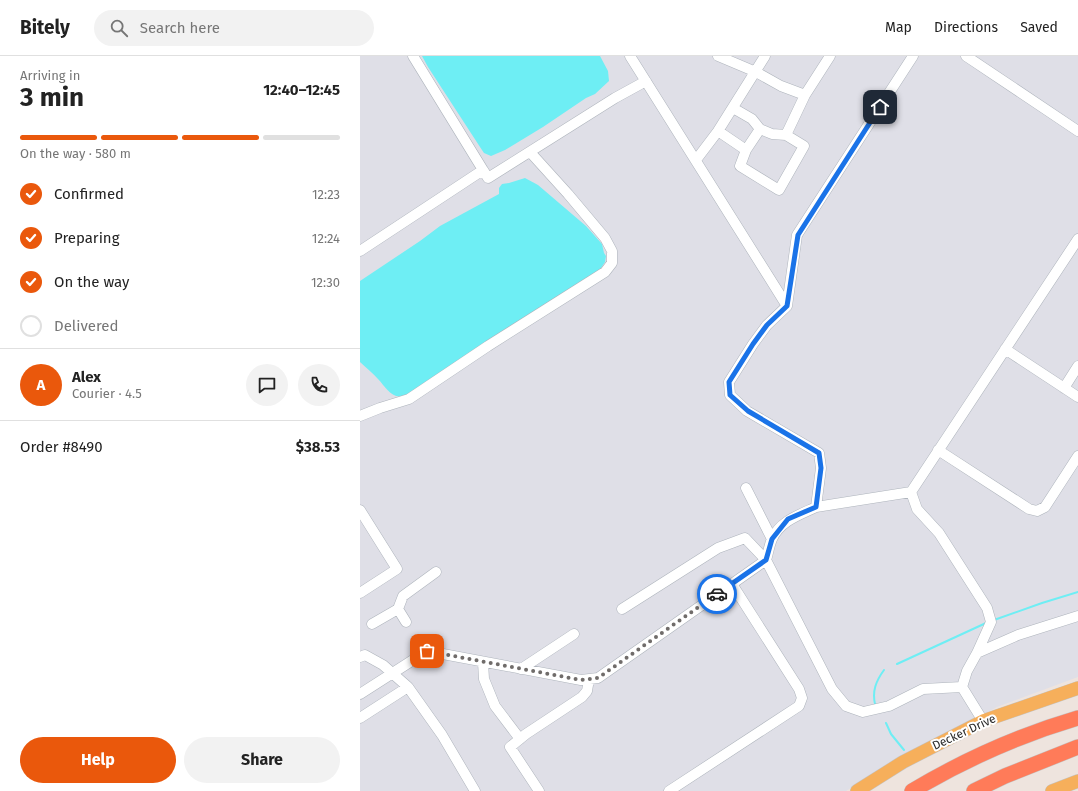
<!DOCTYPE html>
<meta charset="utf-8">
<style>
body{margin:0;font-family:"Fira Sans",sans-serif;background:#f2f2f2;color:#222;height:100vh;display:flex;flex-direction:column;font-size:15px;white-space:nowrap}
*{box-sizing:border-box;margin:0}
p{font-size:13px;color:#767676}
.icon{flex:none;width:22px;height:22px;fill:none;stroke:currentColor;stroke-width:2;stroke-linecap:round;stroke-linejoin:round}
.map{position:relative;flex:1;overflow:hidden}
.side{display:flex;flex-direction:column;background:#fff;width:360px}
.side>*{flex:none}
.pin{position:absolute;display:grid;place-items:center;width:34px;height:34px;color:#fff;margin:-17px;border-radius:8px;box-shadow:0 2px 6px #0006}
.courier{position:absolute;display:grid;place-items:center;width:40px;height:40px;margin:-20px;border:3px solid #1a73e8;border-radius:50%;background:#fff;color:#222;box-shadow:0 1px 5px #0007}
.head em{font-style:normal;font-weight:700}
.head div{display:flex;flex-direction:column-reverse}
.head{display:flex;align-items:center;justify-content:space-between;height:68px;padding:0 20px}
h1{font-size:26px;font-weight:700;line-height:30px}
.bar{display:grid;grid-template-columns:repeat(4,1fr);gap:6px 4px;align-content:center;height:48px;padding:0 20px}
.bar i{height:5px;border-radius:3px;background:#e0e0e0}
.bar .on{background:#ea580c}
.bar p{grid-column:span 4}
.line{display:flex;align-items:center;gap:10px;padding:0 20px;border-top:1px solid #e0e0e0}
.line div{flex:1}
.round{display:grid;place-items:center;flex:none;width:42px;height:42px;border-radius:21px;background:#f2f2f2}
ol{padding:0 20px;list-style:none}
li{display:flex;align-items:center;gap:12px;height:44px}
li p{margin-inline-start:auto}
li .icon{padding:4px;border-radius:50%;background:#ea580c;color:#fff;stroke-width:4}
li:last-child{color:#767676}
li i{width:22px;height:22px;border:2px solid #e0e0e0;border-radius:50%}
.primary-button{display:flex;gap:8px;margin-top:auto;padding:8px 20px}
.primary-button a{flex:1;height:46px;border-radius:24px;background:#ea580c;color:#fff;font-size:16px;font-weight:700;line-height:46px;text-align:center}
.primary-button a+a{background:#f2f2f2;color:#222}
header{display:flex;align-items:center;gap:24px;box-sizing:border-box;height:56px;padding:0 20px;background:#fff;border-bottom:1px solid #e0e0e0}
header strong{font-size:19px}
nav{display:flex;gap:22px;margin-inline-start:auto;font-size:14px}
.search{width:280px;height:36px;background:#f2f2f2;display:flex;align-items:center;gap:10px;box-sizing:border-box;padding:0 14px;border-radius:22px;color:#767676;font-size:15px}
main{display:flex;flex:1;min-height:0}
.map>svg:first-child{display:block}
.industrial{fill:#dfdfe7}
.water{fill:#6eeef4}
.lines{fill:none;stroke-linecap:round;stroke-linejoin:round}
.stream{stroke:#6eeef4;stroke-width:2}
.minor-casing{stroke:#aeb4bc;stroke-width:11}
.major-casing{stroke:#c4c4c4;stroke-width:14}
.highway-casing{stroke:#c4c4c4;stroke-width:16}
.minor{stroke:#fff;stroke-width:10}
.major{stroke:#f6af5b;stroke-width:13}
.highway{stroke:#ff7b59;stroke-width:15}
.done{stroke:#706c6a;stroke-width:4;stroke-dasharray:0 7.2}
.route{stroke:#1a73e8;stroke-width:5}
.labels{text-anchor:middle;stroke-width:4;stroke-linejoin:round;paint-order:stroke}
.street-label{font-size:12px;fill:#2c2c2c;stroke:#fff}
</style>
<header>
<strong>Bitely</strong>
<div class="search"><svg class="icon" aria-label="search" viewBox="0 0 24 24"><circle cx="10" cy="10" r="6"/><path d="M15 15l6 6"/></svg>Search here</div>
<nav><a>Map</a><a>Directions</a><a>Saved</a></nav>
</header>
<main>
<section class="side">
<div class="head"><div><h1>3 min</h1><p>Arriving in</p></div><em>12:40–12:45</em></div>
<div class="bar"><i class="on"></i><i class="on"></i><i class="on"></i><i></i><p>On the way · 580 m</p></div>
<ol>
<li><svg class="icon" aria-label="check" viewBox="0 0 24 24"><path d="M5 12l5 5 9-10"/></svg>Confirmed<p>12:23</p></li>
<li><svg class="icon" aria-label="check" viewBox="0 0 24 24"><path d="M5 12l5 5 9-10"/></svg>Preparing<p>12:24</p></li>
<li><svg class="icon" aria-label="check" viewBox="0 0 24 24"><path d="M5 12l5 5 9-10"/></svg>On the way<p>12:30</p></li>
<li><i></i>Delivered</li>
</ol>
<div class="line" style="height:72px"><b class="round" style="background:#ea580c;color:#fff">A</b><div><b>Alex</b><p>Courier · 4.5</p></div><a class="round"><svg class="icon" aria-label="chat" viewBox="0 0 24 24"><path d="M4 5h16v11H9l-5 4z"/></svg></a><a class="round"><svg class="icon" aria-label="phone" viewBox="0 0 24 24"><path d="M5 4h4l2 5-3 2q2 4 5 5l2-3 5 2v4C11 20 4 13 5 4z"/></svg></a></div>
<div class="line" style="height:52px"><div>Order #8490</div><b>$38.53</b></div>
<div class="primary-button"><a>Help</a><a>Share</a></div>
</section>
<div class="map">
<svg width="718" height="735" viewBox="0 0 718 735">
<rect width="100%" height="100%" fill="#eee4de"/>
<path class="industrial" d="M0,0h718v621l-81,30 -138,76 -13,8h-486z"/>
<path class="water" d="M62,0h178l8,15 1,10 -14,13 -9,4 -43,29 -38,23 -14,6 -7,-3 -4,-6 -52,-80z
M165,122l13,7 48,41 16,18 2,9 2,3 -1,6 -6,9 -180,116c-4,3 -11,8 -16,9 -12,3 -18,-10 -25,-17 -5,-6 -12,-11 -18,-17v-81l60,-40 20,-15 59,-32v-6l3,-4 7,-1z"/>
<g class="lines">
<path class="stream" d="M634,564l48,-17 36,-11
M537,608l89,-41
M515,648c-3,-13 1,-23 9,-34
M526,667l5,11 13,16"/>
<g class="minor-casing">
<path id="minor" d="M53,0l70,114
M270,0l157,250
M358,0l38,16 25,14 24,9
M606,0l112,75
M373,52l19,11 8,10 12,5 14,1 18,11 -25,44 -39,-24 6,-16 14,-21
M358,75l28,19
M426,79l19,-40 25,-39
M336,104l22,-29 47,-75
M0,195l123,-81 5,8 127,-80 31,-17
M645,293l73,48
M704,332l14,-22
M0,360l20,-8 29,-9 79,-53 117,-74 7,-9v-12l-7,-13 -37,-44 -38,-42
M578,394l91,59 8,2 8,-4 33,-51
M386,432l26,51
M456,451l95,-15
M0,454l37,59 -37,24
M38,553l8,13
M262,553l96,-61 27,-10 21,22 66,129 14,17 17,6 26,-6 34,-17 39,-2
M12,568l26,-15 5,-13 33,-24
M617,597l41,-18 60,-19
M0,601l5,-2 18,10 25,22 34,48 33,56
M123,606l1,17 11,27 25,33
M161,613l53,-35
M0,638l67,-43 154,29 17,-2 168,-118c2,-6 3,-14 6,-21 8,-18 27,-24 44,-32l5,-39 -2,-15 -72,-42 -17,-16 -1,-13 24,-38 14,-19 20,-19 10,-71 116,-179
M0,662l48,-31
M623,665l-21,-34 5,-16 10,-18 14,-31 -4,-14 -48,-75 -22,-24 -6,-17 167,-253
M179,735l-29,-44 16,-13 56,-37 5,-6 2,-12
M309,735l130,-85 3,-8 -3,-9 -67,-105"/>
</g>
<g class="major-casing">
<path id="major" d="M497,735l46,-29 80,-41 95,-33
M692,735l26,-10"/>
</g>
<g class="highway-casing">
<path id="highway" d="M552,735c52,-31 108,-56 166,-73
M614,735l31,-15 73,-29"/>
</g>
<use href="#minor" class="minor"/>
<use href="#major" class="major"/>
<use href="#highway" class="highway"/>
</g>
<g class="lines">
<path class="done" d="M67,595l154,29 17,-2 119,-84"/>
<path class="route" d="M357,538l49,-34 6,-21 16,-20 28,-12 5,-39 -2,-15 -71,-42 -18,-16 -1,-13 24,-38 14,-19 20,-19 11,-71 82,-128"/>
</g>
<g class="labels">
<g class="street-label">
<text transform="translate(604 676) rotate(-25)" y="4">Decker Drive</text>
</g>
</g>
</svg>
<div class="pin" style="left:67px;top:595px;background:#ea580c"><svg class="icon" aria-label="bag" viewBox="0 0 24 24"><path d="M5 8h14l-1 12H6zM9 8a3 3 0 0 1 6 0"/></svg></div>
<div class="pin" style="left:520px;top:51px;background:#1f2937"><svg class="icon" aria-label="home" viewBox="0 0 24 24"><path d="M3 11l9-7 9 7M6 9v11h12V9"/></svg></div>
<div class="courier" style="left:357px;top:538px"><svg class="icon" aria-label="car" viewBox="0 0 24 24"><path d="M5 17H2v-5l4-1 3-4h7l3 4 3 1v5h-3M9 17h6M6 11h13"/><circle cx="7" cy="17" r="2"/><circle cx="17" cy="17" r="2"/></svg></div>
</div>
</main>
